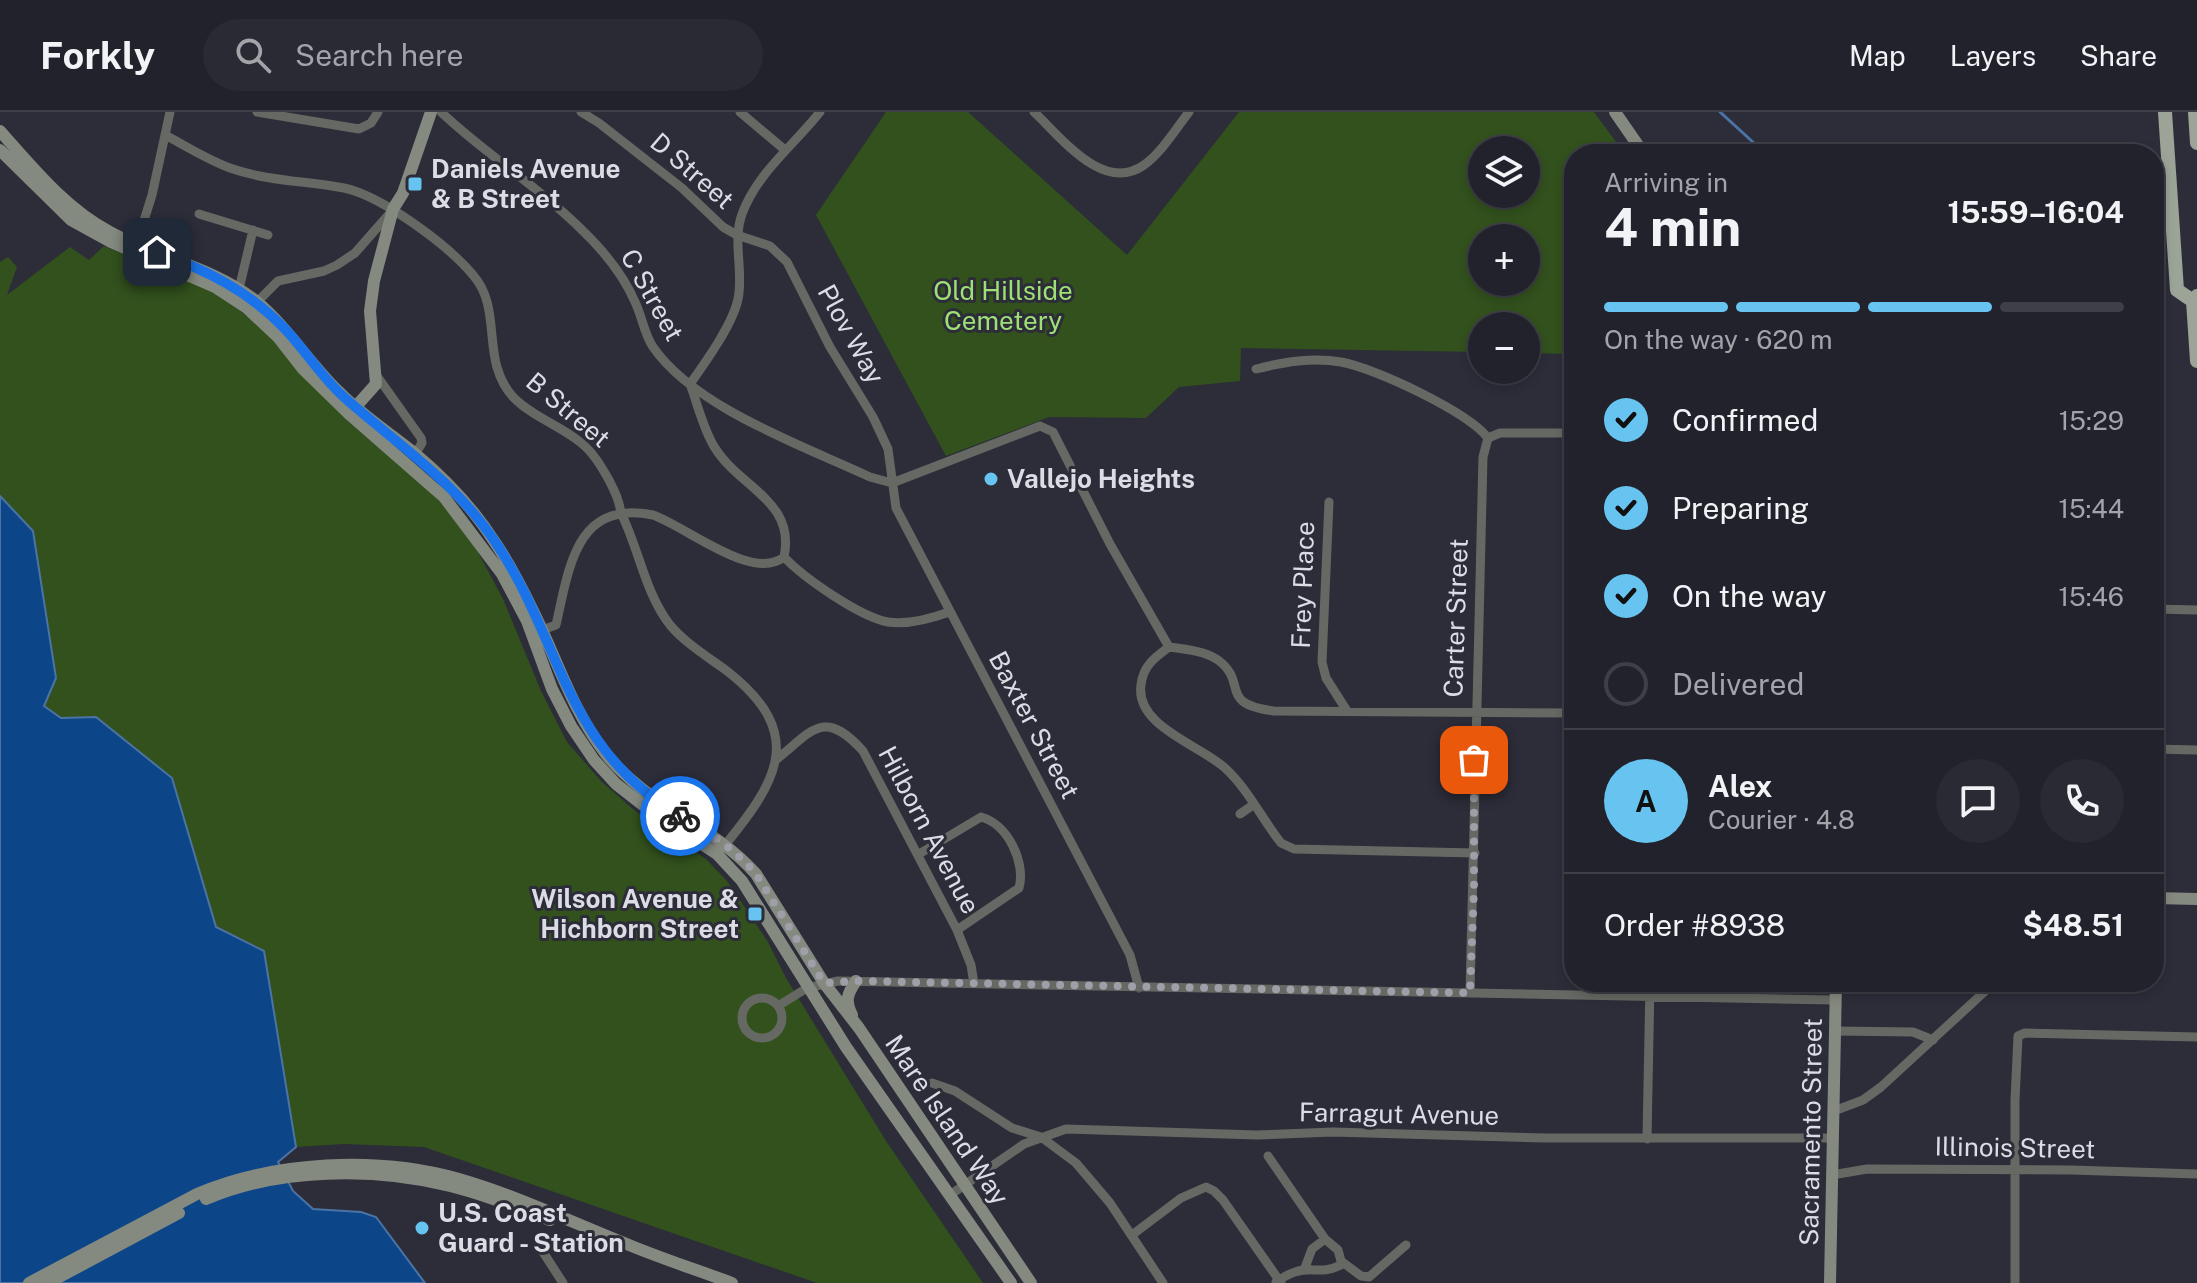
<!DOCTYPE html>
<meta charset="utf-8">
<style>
body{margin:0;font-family:"Public Sans",sans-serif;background:#292a33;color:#f1f3f6;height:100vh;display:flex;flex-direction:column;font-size:30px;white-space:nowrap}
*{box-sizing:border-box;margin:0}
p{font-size:26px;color:#a2a4a9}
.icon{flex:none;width:44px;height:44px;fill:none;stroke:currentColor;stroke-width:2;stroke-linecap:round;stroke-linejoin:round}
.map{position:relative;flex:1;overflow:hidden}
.drawer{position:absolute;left:1564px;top:32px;width:600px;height:848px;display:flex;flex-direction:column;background:#21222b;border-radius:32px;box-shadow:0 4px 12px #0003,0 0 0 2px #3e3f47}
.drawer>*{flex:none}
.buttons{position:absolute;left:1468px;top:24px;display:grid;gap:16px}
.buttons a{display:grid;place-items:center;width:72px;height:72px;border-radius:50%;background:#21222b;box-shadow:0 4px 12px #0003,0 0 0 2px #3e3f47;font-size:40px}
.pin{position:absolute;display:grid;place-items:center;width:68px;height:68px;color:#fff;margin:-34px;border-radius:16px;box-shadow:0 4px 12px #0006}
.courier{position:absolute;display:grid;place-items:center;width:80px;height:80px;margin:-40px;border:6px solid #1a73e8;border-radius:50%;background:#fff;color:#222;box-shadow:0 2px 10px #0007}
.head em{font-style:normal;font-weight:700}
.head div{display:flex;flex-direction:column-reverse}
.head{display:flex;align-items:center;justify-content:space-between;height:136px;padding:0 40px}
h1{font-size:52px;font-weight:700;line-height:60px}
.bar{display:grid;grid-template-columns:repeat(4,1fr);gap:12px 8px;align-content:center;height:96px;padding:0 40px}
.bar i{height:10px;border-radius:6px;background:#3e3f47}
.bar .selected{background:#67c4f0}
.bar p{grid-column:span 4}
.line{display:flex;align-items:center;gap:20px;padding:0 40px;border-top:2px solid #3e3f47}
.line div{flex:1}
.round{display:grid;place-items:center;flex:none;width:84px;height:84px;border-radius:42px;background:#292a33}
ol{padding:0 40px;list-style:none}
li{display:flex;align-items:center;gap:24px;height:88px}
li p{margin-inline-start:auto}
li .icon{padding:8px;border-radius:50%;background:#67c4f0;color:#111;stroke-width:4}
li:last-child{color:#a2a4a9}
li i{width:44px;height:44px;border:4px solid #3e3f47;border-radius:50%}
header{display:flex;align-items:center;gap:48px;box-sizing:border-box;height:112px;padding:0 40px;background:#21222b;border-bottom:2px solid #3e3f47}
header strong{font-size:38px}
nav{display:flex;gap:44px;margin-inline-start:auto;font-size:28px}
.search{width:560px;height:72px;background:#292a33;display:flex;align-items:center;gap:20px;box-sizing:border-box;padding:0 28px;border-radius:44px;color:#a2a4a9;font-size:30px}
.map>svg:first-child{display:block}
.green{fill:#32511d;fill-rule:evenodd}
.water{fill:#0d4688;stroke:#4b73a4;stroke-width:2}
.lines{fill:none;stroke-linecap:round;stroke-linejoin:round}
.stream{stroke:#4b73a4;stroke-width:3}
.street{stroke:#666963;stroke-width:9}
.secondary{stroke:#858a80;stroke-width:12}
.primary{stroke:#9ca397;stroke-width:14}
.done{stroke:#9e9fa8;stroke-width:8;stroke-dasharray:0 14.4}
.route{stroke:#1a73e8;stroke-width:10}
.poi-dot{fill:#67c4f0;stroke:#2c2d39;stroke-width:3}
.labels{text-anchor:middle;stroke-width:6;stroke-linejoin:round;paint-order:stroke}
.poi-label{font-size:26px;font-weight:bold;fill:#dcdce4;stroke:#2c2d39;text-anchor:start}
.street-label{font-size:26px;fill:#dcdce4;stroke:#2c2d39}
.park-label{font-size:26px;fill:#9fe075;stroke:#2c2d39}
</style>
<header>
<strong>Forkly</strong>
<div class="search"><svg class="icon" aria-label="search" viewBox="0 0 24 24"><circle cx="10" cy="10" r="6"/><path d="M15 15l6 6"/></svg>Search here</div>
<nav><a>Map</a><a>Layers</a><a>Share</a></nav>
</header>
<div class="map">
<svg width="2197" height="1171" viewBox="0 0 2197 1171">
<rect width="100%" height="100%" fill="#2c2d39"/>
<path class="green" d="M886,0h82l159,143 112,-143h355l31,42h-51v200l-48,-1v-27h-44v26l-241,-4 -1,33 -61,6 -33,31 -97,-1 -103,39 -130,-241zM1526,38v44h-44v-44zM1526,126v44h-44v-44z
M104,134l106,44 29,20 35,29 33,41 44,44 83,70 36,43 33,62 38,92 26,51 35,40 32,28 72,49 21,22 41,61 18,36 100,163 97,142h-166l-393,-136 -80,-3 -48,3 -18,16 15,28 14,14 -90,61 -172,-552 -45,-209v-243l8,-5 9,10 -10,28 63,-48 19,13z"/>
<path class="water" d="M0,384l33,35 23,147 -12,28 17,12 35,-1 76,61 44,149 48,24 32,196 -18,15 15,29 20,18 48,3 15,5 49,66h-425z"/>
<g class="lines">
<path class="stream" d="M1720,0l46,42"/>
<path class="street" d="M257,0l102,17 12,-6 7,-11
M441,0c44,42 97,74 140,117 22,21 42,45 54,73 7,14 9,32 18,45 42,61 151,99 217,130l22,6
M581,0l18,11 83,65 41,39 14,8 33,11 17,16 43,85 43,70 15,32 8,59 234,447 9,33
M740,0l45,38
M1034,0c27,25 69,82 110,53 18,-13 31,-35 45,-53
M165,23c21,11 43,25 65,33 36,13 77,13 114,20 38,8 104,57 129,87 31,35 6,86 41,123 19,19 45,27 66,44 13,10 21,24 29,38 6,12 10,20 12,33 18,36 24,80 49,112 16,19 38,32 57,46 82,64 49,112 -6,179
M199,102l69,21
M135,137l17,-54 18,-83
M239,177l14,-59
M257,190l21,-21 46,-10 13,-6 18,-12 36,-41
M1256,257c28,-7 56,-12 85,-7 34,6 127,50 147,76
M377,264l44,62 1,5 -7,11
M690,272c15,-21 43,-60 48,-85 6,-28 -6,-57 4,-85 15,-41 52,-69 78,-102
M1488,326l12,-5h74
M892,371l148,-57 13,6 57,112 59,103
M1329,390l-7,160 4,16 21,33
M784,445c20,21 76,60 104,65 21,3 42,-3 61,-10
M2154,497l43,1
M539,519l17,-6c13,-57 20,-126 97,-110 34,12 99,67 131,42 12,-56 -44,-69 -69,-109 -12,-19 -17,-43 -25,-64
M2154,637l43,1
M777,647c36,-29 47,-51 86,-8l94,179 14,35 3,19
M1240,702l13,-9
M1475,741l-181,-4 -13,-6c-19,-24 -33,-54 -56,-75 -25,-23 -90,-42 -84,-83 2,-19 13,-27 28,-38 15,2 36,4 49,13 31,23 -1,44 56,51l300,2
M919,742l62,-37c27,7 45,46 38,71l-62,42
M1470,881l13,-536 5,-19
M742 906a20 20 0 1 1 40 0a20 20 0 1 1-40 0Z
M778,894l29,-18 31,-7 998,19
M1835,919l78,1 20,8
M932,971l23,8 57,37 29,9 35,26 34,40 53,80
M1834,999l29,-11 18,-13 114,-105
M1647,1027l3,-157
M1268,1044l57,83 13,11 3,11
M1832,1063l35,-6 204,1 126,4
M950,1083l74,-51 42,-15 191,6 76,-3 213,6h287
M1132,1123l49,-37 25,-11 8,4 9,9 58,83
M543,1140l20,31
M1341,1149l20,15 8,1 37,-32
M1304,1158l8,-21 13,-10
M1276,1170c6,-4 12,-8 19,-10 18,-6 25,3 46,-7v-4
M2015,1171v-183l3,-64 7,-3 172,4"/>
<path class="secondary" d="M1615,0l29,42
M0,19c33,37 66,78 110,101 48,26 104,35 147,70 31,26 52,61 81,89 22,23 50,41 75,61 30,25 60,56 81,89 16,23 29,49 41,74 23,47 38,97 71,139 41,52 107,71 150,120l68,109 35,45 172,255
M0,38l71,70 40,22 104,45 32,21 31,29 25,32 46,45 95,83 58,77 25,47 25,68 19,37 23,34 22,24 32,25 69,45 25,27 104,166 165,236
M351,300l25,-28 -6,-73 4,-30 19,-72 10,-16 28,-81
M2154,786l43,1
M852,903c-7,-14 -5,-21 4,-34
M206,1087c72,-31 168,-32 244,-13 34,8 67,22 100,34
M29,1171l168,-89c78,-33 180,-38 262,-15 59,17 114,44 170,66 34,14 68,25 103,38
M48,1171l131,-70
M1830,1171l6,-301"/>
<path class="primary" d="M2165,0l12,178 16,11
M2195,0l2,31
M2197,184l-4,5 4,60"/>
</g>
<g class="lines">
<path class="done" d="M680,704c29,15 55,34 76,58l68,109 32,-2 614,12 4,-105v-128"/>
<path class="route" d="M157,140c49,18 92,39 128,77 21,22 37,49 60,69 52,46 109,83 149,142 69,101 68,206 186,276"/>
</g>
<g class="poi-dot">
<rect x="407" y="64" width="16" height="16" rx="4"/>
<circle cx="991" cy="367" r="8"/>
<rect x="747" y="794" width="16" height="16" rx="4"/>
<circle cx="422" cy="1116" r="8"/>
</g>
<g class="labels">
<g class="poi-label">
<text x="431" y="66">Daniels Avenue<tspan x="431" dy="30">&amp; B Street</tspan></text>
<text x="1007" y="376">Vallejo Heights</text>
<text x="739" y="796" text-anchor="end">Wilson Avenue &amp;<tspan x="739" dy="30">Hichborn Street</tspan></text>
<text x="438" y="1110">U.S. Coast<tspan x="438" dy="30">Guard - Station</tspan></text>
</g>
<g class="street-label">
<text transform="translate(692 59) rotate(41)" y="9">D Street</text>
<text transform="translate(652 183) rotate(61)" y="9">C Street</text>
<text transform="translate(851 222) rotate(61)" y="9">Plov Way</text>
<text transform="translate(568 298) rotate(40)" y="9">B Street</text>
<text transform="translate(1303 473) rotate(-88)" y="9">Frey Place</text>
<text transform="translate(1456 506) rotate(-88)" y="9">Carter Street</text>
<text transform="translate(1034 613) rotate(62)" y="9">Baxter Street</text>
<text transform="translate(929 718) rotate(62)" y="9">Hilborn Avenue</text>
<text transform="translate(1399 1002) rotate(1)" y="9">Farragut Avenue</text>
<text transform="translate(947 1008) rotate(56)" y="9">Mare Island Way</text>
<text transform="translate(1811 1020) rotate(-89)" y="9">Sacramento Street</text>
<text transform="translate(2015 1036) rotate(1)" y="9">Illinois Street</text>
</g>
<g class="park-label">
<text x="1003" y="188">Old Hillside<tspan x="1003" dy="30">Cemetery</tspan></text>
</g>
</g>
</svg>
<div class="buttons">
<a><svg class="icon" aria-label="layers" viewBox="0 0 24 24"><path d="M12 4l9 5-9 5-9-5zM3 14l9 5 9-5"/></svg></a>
<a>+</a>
<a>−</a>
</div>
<div class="pin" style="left:1474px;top:648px;background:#ea580c"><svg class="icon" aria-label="bag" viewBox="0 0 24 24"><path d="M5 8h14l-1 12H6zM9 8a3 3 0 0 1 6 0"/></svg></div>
<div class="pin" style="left:157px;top:140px;background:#1f2937"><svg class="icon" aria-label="home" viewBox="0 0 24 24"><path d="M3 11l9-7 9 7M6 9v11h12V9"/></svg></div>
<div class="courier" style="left:680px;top:704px"><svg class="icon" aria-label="bike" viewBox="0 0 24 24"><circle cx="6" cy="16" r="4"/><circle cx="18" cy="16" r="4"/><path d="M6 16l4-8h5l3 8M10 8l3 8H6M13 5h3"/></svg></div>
<section class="drawer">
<div class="head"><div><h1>4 min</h1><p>Arriving in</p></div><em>15:59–16:04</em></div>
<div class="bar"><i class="selected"></i><i class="selected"></i><i class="selected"></i><i></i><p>On the way · 620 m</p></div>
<ol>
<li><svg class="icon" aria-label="check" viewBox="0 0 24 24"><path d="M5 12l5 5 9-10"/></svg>Confirmed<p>15:29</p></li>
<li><svg class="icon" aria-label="check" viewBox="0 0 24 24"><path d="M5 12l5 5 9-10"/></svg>Preparing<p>15:44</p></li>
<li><svg class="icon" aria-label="check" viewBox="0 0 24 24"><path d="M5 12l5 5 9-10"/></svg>On the way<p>15:46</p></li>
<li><i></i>Delivered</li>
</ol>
<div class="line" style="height:144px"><b class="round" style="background:#67c4f0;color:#111">A</b><div><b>Alex</b><p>Courier · 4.8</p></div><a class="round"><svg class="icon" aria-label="chat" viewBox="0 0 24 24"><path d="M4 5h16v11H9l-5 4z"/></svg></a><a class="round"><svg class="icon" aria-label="phone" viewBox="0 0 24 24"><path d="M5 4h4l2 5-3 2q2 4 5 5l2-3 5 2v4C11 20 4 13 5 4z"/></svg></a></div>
<div class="line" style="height:104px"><div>Order #8938</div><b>$48.51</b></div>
</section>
</div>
